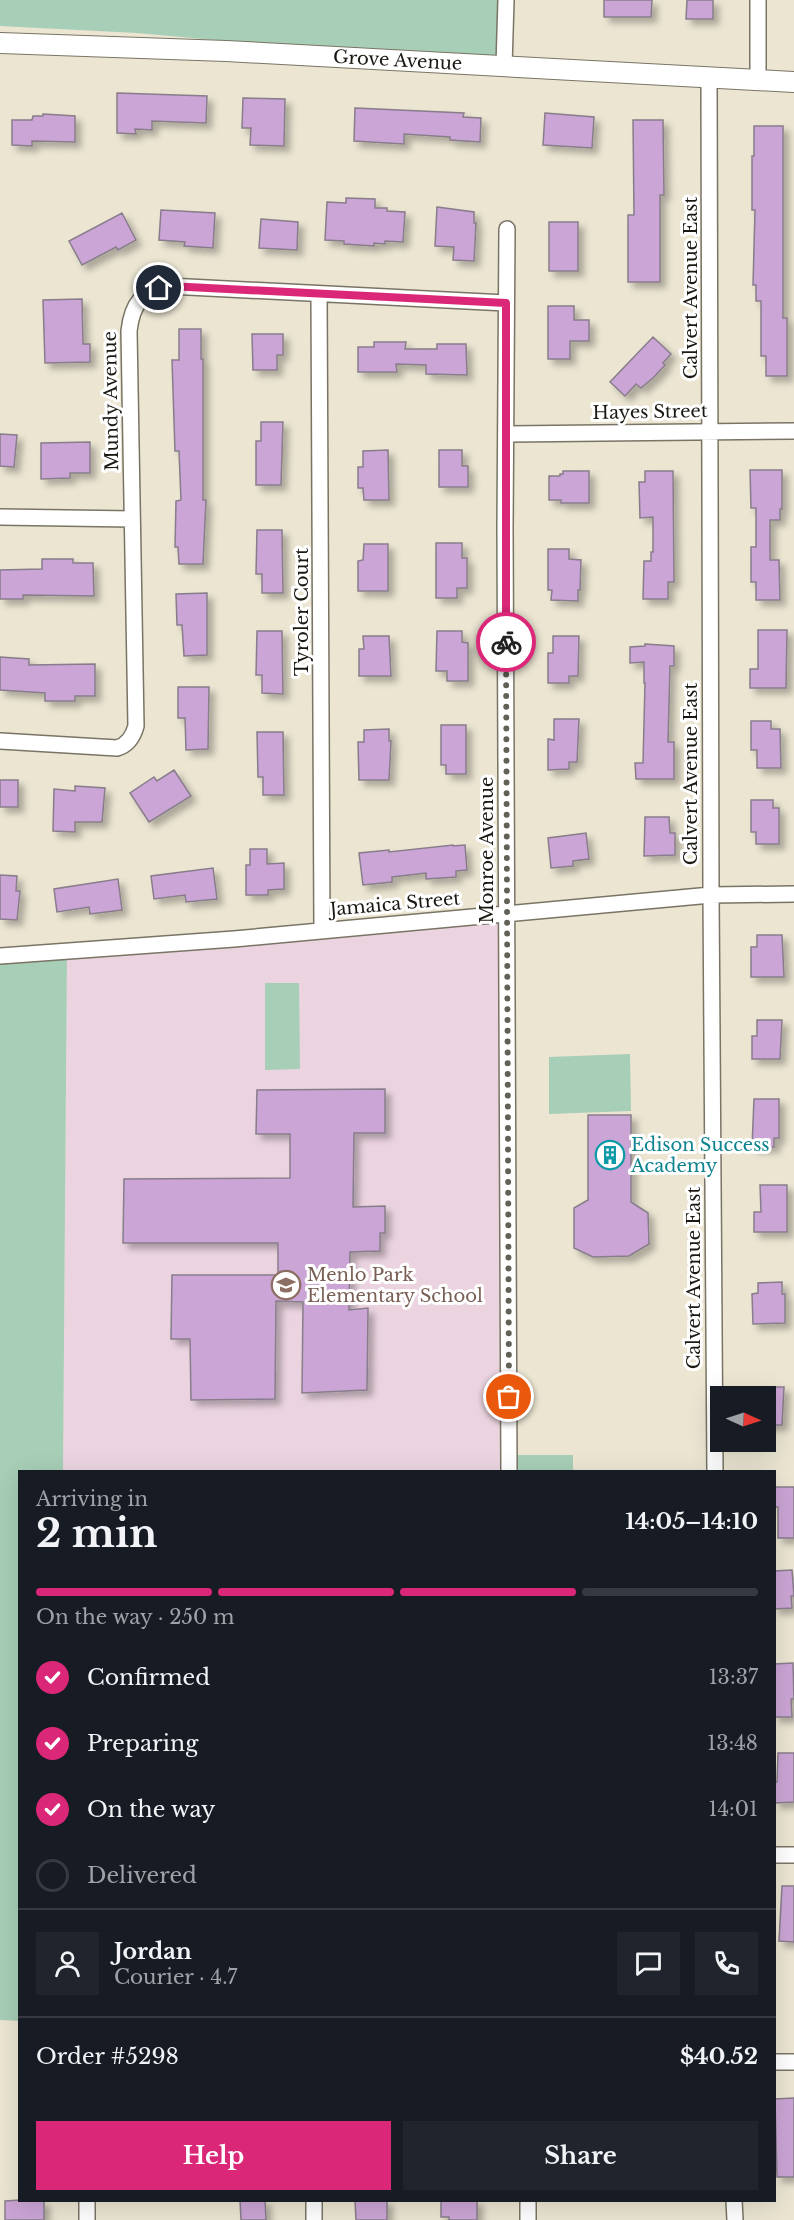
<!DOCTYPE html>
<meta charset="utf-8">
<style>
body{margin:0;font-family:"Libre Baskerville",serif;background:#20242c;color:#f1f3f6;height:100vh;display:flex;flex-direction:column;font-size:22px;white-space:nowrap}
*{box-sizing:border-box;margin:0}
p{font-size:20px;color:#9ea1a6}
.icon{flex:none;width:33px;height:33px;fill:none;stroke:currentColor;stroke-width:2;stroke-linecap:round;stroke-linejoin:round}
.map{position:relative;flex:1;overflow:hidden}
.side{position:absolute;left:18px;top:1470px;width:758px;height:732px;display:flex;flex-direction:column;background:#171b24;border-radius:0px;box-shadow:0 6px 24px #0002}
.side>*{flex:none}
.needle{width:39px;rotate:93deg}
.tools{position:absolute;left:710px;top:1386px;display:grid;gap:12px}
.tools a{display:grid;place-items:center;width:66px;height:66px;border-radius:0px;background:#171b24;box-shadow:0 6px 24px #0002;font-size:30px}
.pin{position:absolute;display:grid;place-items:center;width:51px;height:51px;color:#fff;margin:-26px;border:3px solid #fff;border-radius:50%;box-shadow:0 2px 6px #0007}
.courier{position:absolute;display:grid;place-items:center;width:60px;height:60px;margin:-30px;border:4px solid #db2777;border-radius:50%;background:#fff;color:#222;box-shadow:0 2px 8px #0007}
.overview em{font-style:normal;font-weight:800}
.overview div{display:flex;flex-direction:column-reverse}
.overview{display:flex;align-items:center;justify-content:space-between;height:102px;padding:0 18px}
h1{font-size:39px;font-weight:800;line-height:45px}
.bar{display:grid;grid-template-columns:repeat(4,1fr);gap:9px 6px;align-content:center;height:72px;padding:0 18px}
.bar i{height:8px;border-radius:4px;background:#363941}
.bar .on{background:#db2777}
.bar p{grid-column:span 4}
.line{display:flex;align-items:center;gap:15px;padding:0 18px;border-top:2px solid #363941}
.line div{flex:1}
.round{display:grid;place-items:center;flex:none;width:63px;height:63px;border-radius:0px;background:#20242c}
ol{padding:0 18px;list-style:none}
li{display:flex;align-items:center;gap:18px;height:66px}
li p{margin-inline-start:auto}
li .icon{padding:6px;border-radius:50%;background:#db2777;color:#fff;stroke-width:4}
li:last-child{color:#9ea1a6}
li i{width:33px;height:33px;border:3px solid #363941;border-radius:50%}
.primary-button{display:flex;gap:12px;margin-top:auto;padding:12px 18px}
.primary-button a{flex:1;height:69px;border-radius:0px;background:#db2777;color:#fff;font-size:24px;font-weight:800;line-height:69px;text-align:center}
.primary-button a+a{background:#20242c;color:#f1f3f6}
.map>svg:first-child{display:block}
.education{fill:#ebd4e0}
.green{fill:#a7ceb7}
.building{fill:#cba5d5;stroke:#887d8b;stroke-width:1.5;filter:url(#shadow)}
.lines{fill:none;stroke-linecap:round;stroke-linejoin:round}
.minor-casing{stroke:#797464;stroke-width:18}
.tertiary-casing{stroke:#797464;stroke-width:22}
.minor{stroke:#fff;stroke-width:15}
.tertiary{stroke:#fff;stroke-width:20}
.done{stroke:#636055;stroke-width:6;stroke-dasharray:0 10.8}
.route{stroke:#db2777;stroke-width:8}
.labels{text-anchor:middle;stroke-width:6;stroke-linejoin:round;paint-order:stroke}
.street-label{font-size:18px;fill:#1a1811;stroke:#fff}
.culture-label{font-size:18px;fill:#0d838f;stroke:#fff;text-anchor:start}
.education-label{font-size:18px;fill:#785e54;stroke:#fff;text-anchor:start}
</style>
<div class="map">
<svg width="794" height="2220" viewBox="0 0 794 2220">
<defs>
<filter id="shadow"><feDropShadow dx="5.5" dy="5.5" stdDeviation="3" flood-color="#0004"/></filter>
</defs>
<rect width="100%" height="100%" fill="#ebe5d2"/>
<path class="education" d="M507,914l2,557 -446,1 4,-521z"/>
<path class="green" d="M0,0h506l-2,66 -367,-33 -137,-7z
M67,951l-4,520 -43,1v549l-20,-1v-1064z
M265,983h34l1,86 -35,1z
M630,1054l1,57 -82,3v-57z
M509,1455h64v16l-64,1z"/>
<path class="building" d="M604,0h48l-1,17h-47z
M687,0h26v19h-27z
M117,93l90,3 -1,27 -54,-2v9l-17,-1 1,5 -19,-1z
M243,98l42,1 -1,47 -34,-1 1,-17h-9z
M355,108l109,5 -1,4 18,1 -1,24 -30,-2v-3l-46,-3v10l-50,-3z
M545,113l49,4 -2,31 -49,-3z
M43,114l32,2v26l-43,-1v5l-20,-1v-25h20l1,-4h10z
M633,120h30l1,75h-4v87h-32v-67h6z
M754,126h29v192h4v58h-21v-20h-5v-55h-5v-16h-3l2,-75h-3v-54h2z
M346,198l29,1v9h12v3l18,1 -2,30 -18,-1v3l-11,-1v3l-30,-2v-3l-19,-1 2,-38 19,1z
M437,207l37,5v11h2l-2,38 -21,-1 1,-13 -19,-1z
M161,210l54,3 -2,35 -29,-2 1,-4 -26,-2z
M122,213l14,27 -18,10 -2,-3 -34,18 -13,-24z
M261,219l37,3 -1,28 -38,-2z
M549,222h29v49h-29z
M82,299l1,45h7v18l-45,1 -2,-63z
M548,306h26v14h15v21h-19v18h-22z
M179,329h22v30h2v141h3l-3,64h-24l-1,-17h-3l1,-46 5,-1 -2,-49h-4l-3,-91h7z
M252,334h31v21h-6v15h-24z
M653,337l18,17 -8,9 2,2 -11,12 -13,11 -5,-4 -11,12 -15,-14z
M374,342h32l-1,7h32v-5h29l1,31 -41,-1v-9l-30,-1 1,8h-39v-25h16z
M261,422h22l-2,63h-25v-44h5z
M0,434l17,1 -3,32 -14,-1z
M90,442v31h-20v5l-29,1v-36z
M388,450l1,50h-25l-1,-12h-5v-21h5v-16z
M439,450h23v16h6v21h-29z
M750,470h32v39h-2v11h-10v40h9l1,40h-24v-18h-5v-35h5v-39h-5z
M563,471h26v32h-28v-3h-12v-24h11v-2h3z
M645,471h28l1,111h-6v17h-25l1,-38h7v-9h2v-35l-13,1 -1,-36h6z
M257,530h25l1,63h-21v-19h-6z
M436,543h26v15h5v30h-10v10h-21z
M364,544h24v47h-30v-30l5,-1z
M548,549h21v10l12,1 -1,30h-2v11l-27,-1 1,-10h-4z
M42,559h31v4h20l1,33 -71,-1v4h-23v-29l42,-1z
M207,593v62l-23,1 -2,-31h-5l-1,-31z
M758,630h29l-1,58h-36v-19h8z
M257,631h25l1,63 -21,-1v-18h-6z
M437,631h25v11l6,1v38h-21v-10h-11z
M363,636h26l2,40h-32v-27h5z
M553,636h26l-1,40h-9v7h-21v-30h5z
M645,644l29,2v20h-4l-2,76h6v37h-38l-1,-16h8l2,-80h-1v-21l-14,1v-16l15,-1z
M0,657l29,2v6l66,-1v32h-20v5h-30v-8l-45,-3z
M178,687h31l-1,62 -22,1 -1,-32h-7z
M554,719h25l-2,43h-8v7l-21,1v-31l6,1z
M751,721h20v8h9l1,39h-24v-18h-6z
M441,725h25v49h-20v-9h-5z
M389,729v12h2l-2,39h-30l-1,-38h6v-12z
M257,732h26l1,63h-21v-18h-5z
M174,770l17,26 -42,26 -19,-29 24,-16 3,4z
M0,780h18v27h-18z
M75,786l30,2 -3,34h-27v10l-22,-1 1,-42 21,2z
M751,800h22v8h6v36h-23v-12h-5z
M645,817h24l1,16h5v22l-31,1z
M586,833l3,26 -16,2v5l-22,2 -3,-30z
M453,845v1l12,-1 2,25 -11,1v6l-30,2v-6l-34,4v5l-29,3 -4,-32 30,-3v2z
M250,849h17v15l17,-1v26l-16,1v5h-22v-30h4z
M213,868l4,31 -31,3 -1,-7 -31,4 -3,-23z
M0,875l17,1 -1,15h4l-3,29 -17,-1z
M118,879l4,31 -32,4 -1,-7 -32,5 -3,-23z
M757,935h25l2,42h-33v-30h6z
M757,1020h25l-2,39h-28v-23h5z
M385,1089v44h-31l-1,74 32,-1v27h-5v18l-30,1 -1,58 19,-2 -1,82 -65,3 1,-91 -27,-1 -1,98 -84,1 -1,-61h-19l1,-64h106v-32h-155l1,-64 166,-1v-44h-34l1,-44z
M754,1099h25v39h-5v9h-22z
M588,1115h43v87l17,11 1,31 -20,12 -36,1 -19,-9v-40l14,-8z
M760,1185h27v47h-33v-20h7z
M782,1282v12h3v29l-32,1 -1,-30 6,-1v-10z
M765,1387h19l-2,38h-17z
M774,1487h20v51h-16v-31h-4z
M792,1570l2,26h-3l1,12 -18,1v-38z
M793,1663l1,36h-3l1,18h-18v-53z
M778,1753h16v49l-19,1 -1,-21h3z
M782,1886h12v56l-15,-1z
M794,2098v79h-17l-2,-78z
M20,2200l24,1v19h-39v-19z
M240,2200h25l1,20h-25z
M355,2200h32v20h-31z
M441,2200h36v20h-28v-3h-8z"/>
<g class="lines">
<g class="minor-casing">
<path id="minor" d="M758,0v80
M504,66l2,-66
M709,77l2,818 4,577
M507,229l-2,299 4,944
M319,294l3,636
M506,434l288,-3
M0,517l132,2
M0,741l117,7c11,-3 16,-11 19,-22l-7,-395c3,-27 13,-40 40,-45l337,17
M0,956l234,-17 477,-44 83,-1
M774,1855h20
M774,2062h20
M87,2200v20
M314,2200v20
M528,2200v20
M734,2200l1,20"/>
</g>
<g class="tertiary-casing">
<g id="tertiary">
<path id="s1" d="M0,43l226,8 568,31"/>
</g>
</g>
<use href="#minor" class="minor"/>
<use href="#tertiary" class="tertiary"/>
</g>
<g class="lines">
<path class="done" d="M506,642l3,755"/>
<path class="route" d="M159,288l10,-2 337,17v339"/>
</g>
<defs>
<g id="building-ring" transform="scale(1.5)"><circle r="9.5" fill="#fff" stroke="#0f9aa8" stroke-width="1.5"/><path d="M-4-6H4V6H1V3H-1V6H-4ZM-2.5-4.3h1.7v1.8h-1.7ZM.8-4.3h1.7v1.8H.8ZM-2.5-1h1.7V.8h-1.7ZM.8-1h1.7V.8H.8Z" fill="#0f9aa8"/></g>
<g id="school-ring" transform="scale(1.5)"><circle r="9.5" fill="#fff" stroke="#8d6e63" stroke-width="1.5"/><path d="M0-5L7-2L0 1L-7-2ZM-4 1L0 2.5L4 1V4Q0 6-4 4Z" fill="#8d6e63"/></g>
</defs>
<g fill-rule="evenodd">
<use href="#building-ring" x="610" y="1155"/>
<use href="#school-ring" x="286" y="1285"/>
</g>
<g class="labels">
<g class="street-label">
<text dy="6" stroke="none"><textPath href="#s1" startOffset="398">Grove Avenue</textPath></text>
<text transform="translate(691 288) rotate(-90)" y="6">Calvert Avenue East</text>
<text transform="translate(111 401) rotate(-91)" y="6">Mundy Avenue</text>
<text transform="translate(650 412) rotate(-1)" y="6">Hayes Street</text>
<text transform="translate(302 612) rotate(-90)" y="6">Tyroler Court</text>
<text transform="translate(691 774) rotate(-90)" y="6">Calvert Avenue East</text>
<text transform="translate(487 850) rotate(-90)" y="6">Monroe Avenue</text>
<text transform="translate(395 904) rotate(-5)" y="6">Jamaica Street</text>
<text transform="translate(694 1278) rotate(-90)" y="6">Calvert Avenue East</text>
</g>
<g class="culture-label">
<text x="631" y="1151">Edison Success<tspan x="631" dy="21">Academy</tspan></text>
</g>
<g class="education-label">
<text x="307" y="1281">Menlo Park<tspan x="307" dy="21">Elementary School</tspan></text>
</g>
</g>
</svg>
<div class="tools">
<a><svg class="needle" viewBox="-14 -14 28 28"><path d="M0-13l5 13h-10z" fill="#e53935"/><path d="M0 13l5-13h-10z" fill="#9ea1a6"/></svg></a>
</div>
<div class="pin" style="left:509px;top:1397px;background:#ea580c"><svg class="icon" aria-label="bag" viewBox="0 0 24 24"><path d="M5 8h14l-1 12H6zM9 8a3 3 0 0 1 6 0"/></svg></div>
<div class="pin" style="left:159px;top:288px;background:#1f2937"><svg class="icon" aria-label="home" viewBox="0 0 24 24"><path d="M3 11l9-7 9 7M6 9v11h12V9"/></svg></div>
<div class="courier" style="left:506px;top:642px"><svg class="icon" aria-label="bike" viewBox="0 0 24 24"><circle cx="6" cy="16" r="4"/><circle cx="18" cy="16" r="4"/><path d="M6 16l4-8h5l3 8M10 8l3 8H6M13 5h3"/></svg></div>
<section class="side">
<div class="overview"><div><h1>2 min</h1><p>Arriving in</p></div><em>14:05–14:10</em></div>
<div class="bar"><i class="on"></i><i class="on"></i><i class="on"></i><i></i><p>On the way · 250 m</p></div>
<ol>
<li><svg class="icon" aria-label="check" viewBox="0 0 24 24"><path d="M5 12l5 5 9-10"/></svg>Confirmed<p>13:37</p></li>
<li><svg class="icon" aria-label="check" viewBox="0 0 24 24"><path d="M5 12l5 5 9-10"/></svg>Preparing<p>13:48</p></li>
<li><svg class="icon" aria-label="check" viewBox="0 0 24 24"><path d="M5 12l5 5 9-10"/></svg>On the way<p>14:01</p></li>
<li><i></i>Delivered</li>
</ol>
<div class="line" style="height:108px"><a class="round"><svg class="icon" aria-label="person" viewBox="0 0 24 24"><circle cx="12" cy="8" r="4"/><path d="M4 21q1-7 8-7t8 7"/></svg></a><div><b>Jordan</b><p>Courier · 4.7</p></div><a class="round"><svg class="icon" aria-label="chat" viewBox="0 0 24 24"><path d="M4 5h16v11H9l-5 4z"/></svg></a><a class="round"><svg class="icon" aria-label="phone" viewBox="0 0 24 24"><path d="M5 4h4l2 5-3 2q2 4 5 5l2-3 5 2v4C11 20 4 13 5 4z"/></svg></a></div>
<div class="line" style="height:78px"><div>Order #5298</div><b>$40.52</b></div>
<div class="primary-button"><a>Help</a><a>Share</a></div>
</section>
</div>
